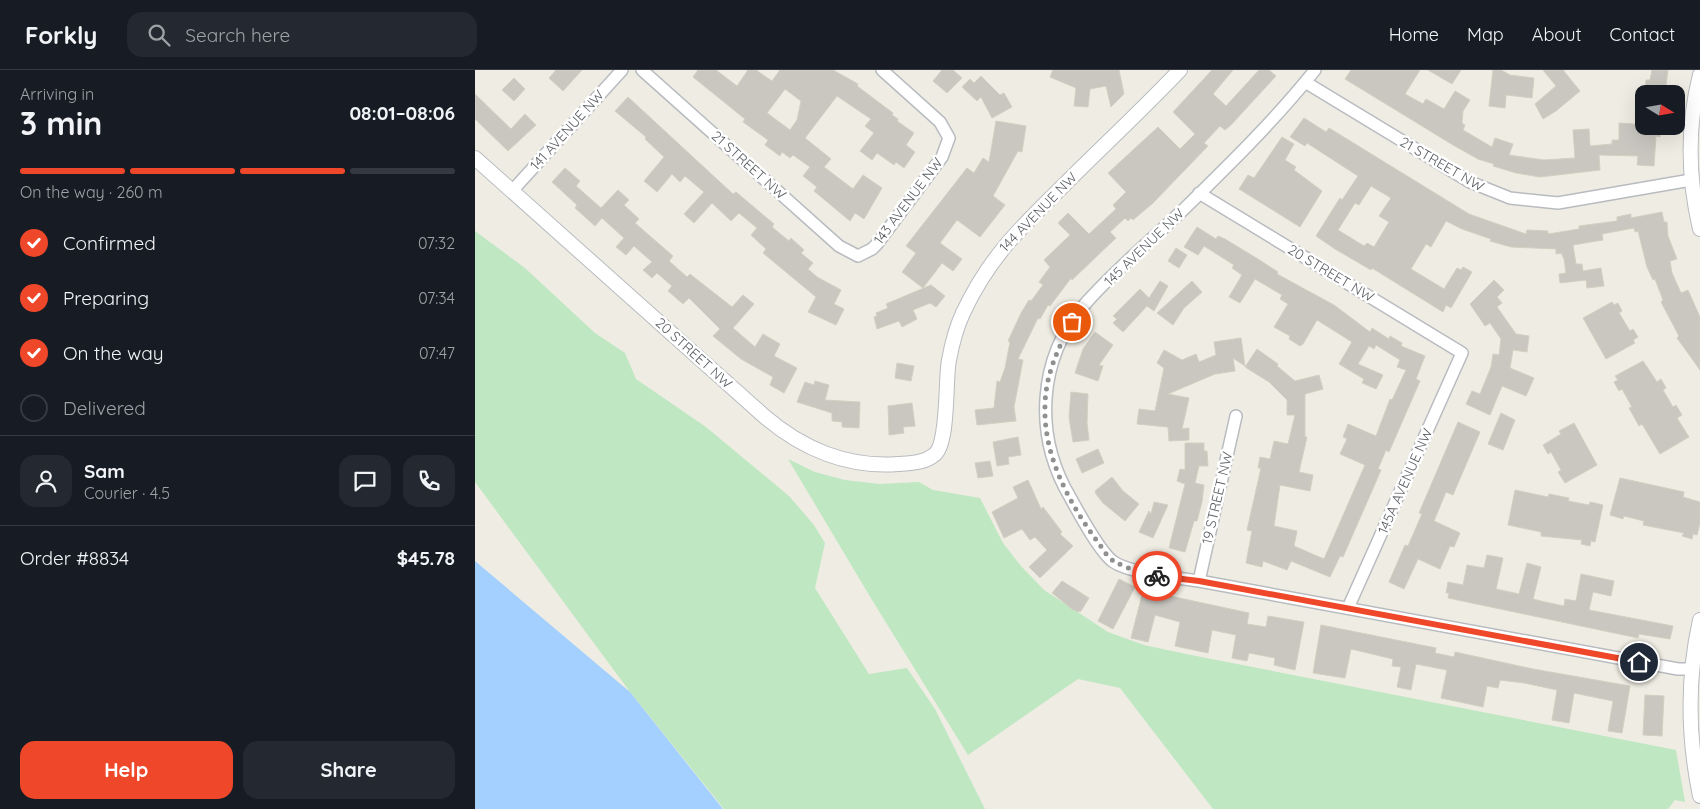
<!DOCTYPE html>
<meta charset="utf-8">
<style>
body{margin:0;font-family:Quicksand,sans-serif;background:#242831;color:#f1f3f6;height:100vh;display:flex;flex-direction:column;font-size:19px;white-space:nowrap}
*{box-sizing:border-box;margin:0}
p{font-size:16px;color:#9ea1a6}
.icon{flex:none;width:28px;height:28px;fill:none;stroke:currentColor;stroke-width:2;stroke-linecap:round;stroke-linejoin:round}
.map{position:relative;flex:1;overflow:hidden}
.details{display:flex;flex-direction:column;background:#171b24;width:475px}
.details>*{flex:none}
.needle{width:32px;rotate:101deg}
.buttons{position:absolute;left:1160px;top:15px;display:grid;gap:10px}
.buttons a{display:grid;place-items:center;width:50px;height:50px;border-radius:10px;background:#171b24;box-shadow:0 5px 20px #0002;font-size:25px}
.pin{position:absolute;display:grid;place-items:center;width:42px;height:42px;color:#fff;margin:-21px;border:2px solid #fff;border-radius:50%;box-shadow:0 1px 5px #0007}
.courier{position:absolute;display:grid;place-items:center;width:50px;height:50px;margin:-25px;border:4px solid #ef4729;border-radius:50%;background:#fff;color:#222;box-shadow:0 1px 6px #0007}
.overview em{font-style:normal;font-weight:700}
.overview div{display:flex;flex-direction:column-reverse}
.overview{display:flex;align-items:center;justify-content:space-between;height:85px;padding:0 20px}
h1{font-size:32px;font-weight:700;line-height:38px}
.bar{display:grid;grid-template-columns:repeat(4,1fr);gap:8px 5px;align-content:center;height:60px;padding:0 20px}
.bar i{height:6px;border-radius:4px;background:#363941}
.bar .on{background:#ef4729}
.bar p{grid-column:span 4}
.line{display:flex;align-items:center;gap:12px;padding:0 20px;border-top:1px solid #363941}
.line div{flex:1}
.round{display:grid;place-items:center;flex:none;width:52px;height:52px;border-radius:15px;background:#242831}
ol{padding:0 20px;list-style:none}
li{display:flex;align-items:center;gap:15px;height:55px}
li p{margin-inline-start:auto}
li .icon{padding:5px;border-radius:50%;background:#ef4729;color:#fff;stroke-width:4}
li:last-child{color:#9ea1a6}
li i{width:28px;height:28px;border:2px solid #363941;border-radius:50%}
.button{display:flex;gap:10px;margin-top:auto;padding:10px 20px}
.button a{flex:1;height:58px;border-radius:15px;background:#ef4729;color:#fff;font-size:20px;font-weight:700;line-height:58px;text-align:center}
.button a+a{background:#242831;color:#f1f3f6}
header{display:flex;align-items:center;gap:30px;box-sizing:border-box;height:70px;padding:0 25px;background:#171b24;border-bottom:1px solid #363941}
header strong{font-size:24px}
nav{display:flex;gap:28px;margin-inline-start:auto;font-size:18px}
.search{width:350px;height:45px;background:#242831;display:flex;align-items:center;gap:12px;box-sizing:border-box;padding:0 18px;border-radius:15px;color:#9ea1a6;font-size:19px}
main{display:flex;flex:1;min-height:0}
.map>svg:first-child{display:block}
.green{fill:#bfe7c2}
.water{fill:#a3d0ff}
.building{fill:#c9c7c0;stroke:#d3cfc1;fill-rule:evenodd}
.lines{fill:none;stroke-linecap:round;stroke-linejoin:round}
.minor-casing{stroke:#b8bbc0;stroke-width:14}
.tertiary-casing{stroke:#b8bbc0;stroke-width:16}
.minor{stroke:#fff;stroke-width:11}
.tertiary{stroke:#fff;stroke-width:14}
.done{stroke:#8f9190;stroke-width:5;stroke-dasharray:0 9}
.route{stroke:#ef4729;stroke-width:6}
.labels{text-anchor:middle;stroke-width:5;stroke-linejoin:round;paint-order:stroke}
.street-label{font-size:14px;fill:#5b5f64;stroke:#fff}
</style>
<header>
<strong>Forkly</strong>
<div class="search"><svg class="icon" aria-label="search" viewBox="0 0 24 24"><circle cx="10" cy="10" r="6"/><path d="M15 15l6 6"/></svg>Search here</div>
<nav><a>Home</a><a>Map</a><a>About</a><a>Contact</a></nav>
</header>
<main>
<section class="details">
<div class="overview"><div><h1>3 min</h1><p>Arriving in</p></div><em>08:01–08:06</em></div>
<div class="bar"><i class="on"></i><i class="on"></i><i class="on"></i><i></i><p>On the way · 260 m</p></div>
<ol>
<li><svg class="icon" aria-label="check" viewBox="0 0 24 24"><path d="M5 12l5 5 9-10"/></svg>Confirmed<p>07:32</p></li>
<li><svg class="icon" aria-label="check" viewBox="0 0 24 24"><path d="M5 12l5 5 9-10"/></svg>Preparing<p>07:34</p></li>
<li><svg class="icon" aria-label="check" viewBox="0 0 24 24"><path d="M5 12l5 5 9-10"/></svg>On the way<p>07:47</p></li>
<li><i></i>Delivered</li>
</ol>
<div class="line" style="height:90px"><a class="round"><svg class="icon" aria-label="person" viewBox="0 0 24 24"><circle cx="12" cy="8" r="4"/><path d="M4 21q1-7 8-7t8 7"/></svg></a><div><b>Sam</b><p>Courier · 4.5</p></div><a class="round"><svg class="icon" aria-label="chat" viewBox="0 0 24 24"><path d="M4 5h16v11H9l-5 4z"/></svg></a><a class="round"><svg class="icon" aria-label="phone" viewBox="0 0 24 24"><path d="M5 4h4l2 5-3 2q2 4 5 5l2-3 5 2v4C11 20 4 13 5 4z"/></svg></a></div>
<div class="line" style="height:65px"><div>Order #8834</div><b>$45.78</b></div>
<div class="button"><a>Help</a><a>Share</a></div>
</section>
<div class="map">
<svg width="1225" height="739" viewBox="0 0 1225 739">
<rect width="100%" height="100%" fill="#efede3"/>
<path class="green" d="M0,161l50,37 70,65 30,20 11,26 70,48 83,69 25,29 11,18 -10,45 54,86 38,-6 28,41 50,100h-261l-94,-117 -155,-210z
M313,389l27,13 30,8 35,4 39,-2 14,8 47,8 23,45 18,23 23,24 64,42 36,13 47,10 485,95 9,52 -10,-2 -7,9h-455l-93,-121 -42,-9 -110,76 -96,-155z"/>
<path class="water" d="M0,491l155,131 93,117h-248z"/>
<path class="building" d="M81,0h26l-19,21 -14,-13z
M223,0h18l21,16 11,-16h8l16,11 8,-11h53l25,14 -1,2 36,27 -1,2 6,4 -1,2 17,12 -8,12 9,7 -11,16 -8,-6 -2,3 -17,-12 -5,7 -12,-9 14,-18 -9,-7 6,-7 -34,-23 -32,42 26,21 -7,8 29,22 10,-14 19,13 -18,31 -9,-6 -5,8 -36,-30 3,-4 -14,-11 7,-9 -17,-12 -3,3 -8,-6 -2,4 -15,-11 3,-5 -25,-18 2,-3 -52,-42zM310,19l16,12 -4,19 -7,10 -23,-17z
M467,0h11l9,8 -15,15 -14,-12z
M578,0h66l5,24 -13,13 -5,-21 -16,3 -2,18 -14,-1 2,-18 -26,-11z
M737,0h21l-20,24 13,12 33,-36h10l7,6 -45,49 -6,5 -5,-4 -16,17 4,3 -55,57 -20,17 -2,-2 -3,3 -3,-3 -15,14 6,6 -44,42 -1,-2 -21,28 -2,-1 -8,14 -2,-1 -20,41 5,1 -9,47 2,14 -39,4 -2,-15 19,-2 3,-27 3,1 5,-14 5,-26 -2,-1 13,-28 8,-13 2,1 12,-16 -4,-3 11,-15 -6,-7 26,-25 -12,-12 10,-10 21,21 27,-25 -3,-4 13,-13 -18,-19 50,-46 22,22 15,-15 -22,-22z
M876,0h69l-15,24 18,10 3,-5 18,10 11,-18 15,9 -7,11 -1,12 3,2 -2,5 29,17 3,-9 18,6 -4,11 35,5 31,-2 -2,-28 16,-1 1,17 22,-2v-4h7v-17l42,3 -1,11 -4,-1 -2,30 -17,-1 1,-9 -39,-1 1,15 -60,7 -24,-4 -23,-7 1,-2 -16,-5 -25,-14 -108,-66z
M953,0h33l-9,14z
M1018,0h8l9,5 24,3 -2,20 -26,-3 -1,13 -16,-2z
M1068,0h20l17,21 -24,20 -13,8 -8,-15 21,-18z
M1177,0h16l-3,24h-20l1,-14h4z
M506,6l19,19 4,-2 8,14 -20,11 -11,-21 -4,4 -15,-14 8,-8 4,4z
M39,8l11,11 -11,12 -12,-11z
M0,24l36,35 14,-15 11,11 -28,26 -33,-32z
M153,27l105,97 3,-2 38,32 -2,3 17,14 2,-3 13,12 -3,3 12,10 -5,6 9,8 24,13 -7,14 10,5 -8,16 -28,-13 8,-15 -53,-44 3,-4 -15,-14 6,-7 -18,-15 -8,8 -19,-18 -18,20 -10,-9 20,-22 -19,-16 -5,6 -8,-8 -15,18 -13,-11 20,-24 -19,-18 1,-2 -31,-26z
M829,48l22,14 3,-4 140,86 57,20 1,-4 21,1v3l31,-5v-3l38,-5v-4l14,-3v4l31,-6 2,10h3l1,14 9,23 -7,2 2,12 9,20 7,-3 12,27v53l-23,-32 2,-2 -18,-34 2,-2 -8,-21 -2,1 -6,-13 -9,-36 -3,1 -1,-4 -32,6 1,6 -30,5 3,19h6l1,7 18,-3 3,18 -17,2 -1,-8 -26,3 -1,-9 7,-1 -2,-14 -3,-6 -5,1v-5l-45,-2 -21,-6 1,-2 -29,-10 -16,-8 -15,26 -5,-3 -15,25 33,20 13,-21 4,2 2,-3 9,5 -21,36 -5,-3 -3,7 -71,-44 -1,2 -36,-21 -19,-13 24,-38 2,2 16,-24 -51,-33 -2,3 -15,-9zM896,116l20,12 -12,18 10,6 -15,25 -7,-4 -3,3 -26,-16 17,-27 4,2z
M521,51l30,5 -4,26 -4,-1 -25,45 12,9 -25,32 -23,-17 -17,23 22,16 -9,12 -11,-8 -19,25 -21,-16 14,-19 -10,-7 61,-78 7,5 9,-15 6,4z
M807,67l12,7 -9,16 11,7 -2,3 28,21 -22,36 -61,-38 9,-14 6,3z
M90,98l15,13 -4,5 25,22 17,-18 11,10 -5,5 15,14 -4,4 38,33 -4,5 18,16 3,-3 42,33 11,-12 11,9 -21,24 22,19 8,-13 17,10 -6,12 23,12 -13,25 -14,-8 3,-8 -32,-18 -28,-23 7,-7 -31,-31 -6,6 -15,-13 4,-5 -15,-13 -5,5 -9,-8 9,-8 -18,-16 -8,9 -10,-8 8,-9 -22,-20 -7,8 -20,-18 2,-3 -25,-23z
M722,157l19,12 2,-3 7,3 33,20 20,13 -1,2 57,31 36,27 2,-4 17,11 1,-3 12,7 -1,3 24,10 -9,23 4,2 -31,71 -3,-2 -8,19 3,1 -6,14 -32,73 -3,-1 -10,21 -39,-16 -4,9 -24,-9 -1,6 -16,-4 6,-32 -5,-1 14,-62h-3l2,-11 10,2 4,-18 14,3 7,-29h-8v-15l-18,-18 -24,-15 12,-18 21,15 -1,2 18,15 24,-6 4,14 -18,5v43h2l-8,35 14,3 -3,16 -30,-6 -6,41 23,5 -3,15 30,13 41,-94 -25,-11 7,-15 -4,-2 5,-13 28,12 14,-37 2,1 14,-30 -9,-3 3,-7 -24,-15 -2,4 -5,-3 -11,18 25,11 -7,14 -14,-6 2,-4 -25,-15 13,-22 -35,-22 -14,24 -3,2 -11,-7 1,-3 -16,-9 14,-23 -8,-5 2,-4 -27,-16 -15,24 -11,-6 13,-22 -10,-7 2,-3 -30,-19 -6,9 -14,-8z
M701,178l11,7 -8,13 -11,-7z
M1019,210l10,10 -7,7 5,6 -5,4 19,27 13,2 -2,16 -14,-2 -3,18 24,10 -8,18 -24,-10 -12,29 -24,-11 6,-13 8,3 11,-27 2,-13 6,1 2,-16 -11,-16 -5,3 -15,-22z
M685,211l8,5 -14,25 -7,-5 -24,26 -10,-9 4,-4 -4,-3 27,-27 9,9z
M717,211l10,11 -18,16 -11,17 -16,-12z
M456,215l14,11 -9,11 -6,-4 -17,7 4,9 -15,8 -3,-6 -22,8 -3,-12 3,-1 -1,-3 12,-5 -2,-4z
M1137,232l2,3 4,-2 4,8 -3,2 11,18 3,-2 5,8 -5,3 2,3 -29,16 -23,-41z
M620,262l18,13 -14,20 4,1 -5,15 -23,-8 8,-24z
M766,268l4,28 -12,-8 2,13 -20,3 -47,20 21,4 -7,31 7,-1v12l-20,1 -1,-14 -31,-3 2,-15 16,2 9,-43 -7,-5 7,-13 18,10 14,-6 3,8 17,-7 -2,-13z
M1168,291l14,21 4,-3 5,9 -3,2 10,17 3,-2 6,10 -5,3 12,19 -29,17 -18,-30 -3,2 -10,-18 3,-1 -10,-18 -3,2 -5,-9 4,-2 -3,-4z
M422,293l17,3 -3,15 -16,-3z
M340,311l14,4 -4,15 35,2 -1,26 -17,-1v-5l-10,-1v-8l-35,-11 8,-20 9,3z
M596,322l17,2 -1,29 2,17 -16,2 -4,-25z
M437,333l3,23 -12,1 1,6 -15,2 -1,-29z
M1026,343l14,7 -12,30 -15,-6z
M983,352l22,10 -27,63 -7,-3 -12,29 26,12 -6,14 -4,-1 -10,23 -22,-10 -14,30 -15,-7 16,-37 3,1 14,-32 -3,-1z
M1099,353l23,42 -32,18 -7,-11 3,-2 -10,-18 -3,2 -5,-9 18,-11 -2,-3z
M543,367l3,18 -13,2 1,7 -12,2 -4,-24z
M710,373h19v8h3l1,15h-9l-4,17 9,2 -2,17 -5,19h-3l-9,31 -16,-4 16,-64 -8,-3 3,-12 5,1z
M623,379l6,14 -22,10 -6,-14z
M515,391l3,15 -15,2 -3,-15z
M637,407l11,14 16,13 -14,17 -22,-18 -7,-9 -1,-3z
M1145,408l64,14 -1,5 17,5v21l-3,12 -4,-1 -1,5 -10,-3 2,-3 -41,-8 1,-4 -20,-5 -1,3 -13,-4z
M553,410l13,29 2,-2 19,25 -2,2 13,12 -33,32 -11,-11 18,-17 -12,-13 -5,3 -8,-11 -18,9 -12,-26 26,-14 -5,-11z
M1040,420l33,7 1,-3 20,4 -1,3 21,4 1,-3 13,3 -8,37 -4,-1 -1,5 -9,-2 1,-4 -41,-4v-4l-33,-7z
M679,432l14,3 -15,33 -14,-6 10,-21 2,3z
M1012,485l16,3 -7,31 23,5 8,-31 14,4 -8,32 12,3 19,4 1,-7 11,2 5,-27 33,7 -3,15 -18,-4 -4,18 84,16 -3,13 -31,-5 -1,4 -190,-40 1,-5h-3l2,-11 15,3 4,-20 17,3z
M644,509l16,8 -22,42 -15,-8z
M587,511l27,17 -8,13 -3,1 -6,-3 -20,-16z
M668,521l11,4 7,-1 88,19 -2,11 19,3 2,-11 36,6 -9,48 -21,-5 1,-7 -26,-5 -2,8 -15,-3 4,-23 -24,-5 -4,23 -33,-7 5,-24 -25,-7 -7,27 -17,-4z
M846,555l115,23 -1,5 19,4 1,-5 78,17 97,17 -8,47 -14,-2 5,-30 -39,-8 -5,30 -17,-3 5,-30 -33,-7 -24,-3 -2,8 -11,-2 -4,21 -42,-9 6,-28 -31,-6 -5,26 -14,-3 4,-20 -9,-1 1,-7 -42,-10 -6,29 -32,-5z
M1170,625l19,1 -2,40 -19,-1z"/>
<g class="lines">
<g class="minor-casing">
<path id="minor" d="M167,0l197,176 19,10 14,-7 5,-5 65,-87 7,-19 -9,-16 -58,-52
M840,0c-40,50 -86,95 -132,140 -33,31 -68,60 -98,94 -48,55 -51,132 -15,193 10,18 27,50 41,63 15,13 68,18 88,21l479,88h14
M830,12l165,100 40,16 48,5 133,-23
M37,121l110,-121
M724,123l263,160 -114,255
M724,511l37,-165"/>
</g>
<g class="tertiary-casing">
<path id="tertiary" d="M1225,5c-13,51 -12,103 0,154
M0,88l289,258c38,33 84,52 134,48 13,-1 26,-1 36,-9 15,-10 11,-75 15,-95 3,-16 7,-32 14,-47 26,-56 59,-87 102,-129 38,-38 78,-75 115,-114
M1225,550c-13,58 -12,118 0,176"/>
</g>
<use href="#minor" class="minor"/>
<use href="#tertiary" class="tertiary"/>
</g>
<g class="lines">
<path class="done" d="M597,252c-14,26 -26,52 -27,82 -2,51 23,97 52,137 5,6 10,17 17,20 11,7 30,13 43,15"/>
<path class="route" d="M682,506l42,5 440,81"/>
</g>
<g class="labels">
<g class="street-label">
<text transform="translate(92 60) rotate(-48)" y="5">141 AVENUE NW</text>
<text transform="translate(967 94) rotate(30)" y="5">21 STREET NW</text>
<text transform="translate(274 95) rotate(42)" y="5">21 STREET NW</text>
<text transform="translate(433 131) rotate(-53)" y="5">143 AVENUE NW</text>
<text transform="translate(563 142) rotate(-46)" y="5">144 AVENUE NW</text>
<text transform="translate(669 177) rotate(-44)" y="5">145 AVENUE NW</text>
<text transform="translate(856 203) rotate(31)" y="5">20 STREET NW</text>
<text transform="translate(219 283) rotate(42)" y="5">20 STREET NW</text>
<text transform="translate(930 411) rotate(-66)" y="5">145A AVENUE NW</text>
<text transform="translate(742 428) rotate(-77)" y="5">19 STREET NW</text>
</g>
</g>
</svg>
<div class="buttons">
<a><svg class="needle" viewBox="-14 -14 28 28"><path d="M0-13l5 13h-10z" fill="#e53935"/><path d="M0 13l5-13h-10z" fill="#9ea1a6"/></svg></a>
</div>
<div class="pin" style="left:597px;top:252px;background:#ea580c"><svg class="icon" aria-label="bag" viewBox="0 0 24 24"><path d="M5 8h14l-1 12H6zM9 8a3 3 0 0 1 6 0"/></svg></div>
<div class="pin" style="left:1164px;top:592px;background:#1f2937"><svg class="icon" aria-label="home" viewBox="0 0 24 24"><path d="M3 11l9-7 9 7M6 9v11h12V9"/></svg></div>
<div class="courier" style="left:682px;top:506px"><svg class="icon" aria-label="bike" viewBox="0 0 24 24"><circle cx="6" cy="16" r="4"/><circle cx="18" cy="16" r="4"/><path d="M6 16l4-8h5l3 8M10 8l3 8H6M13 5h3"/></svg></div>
</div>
</main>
